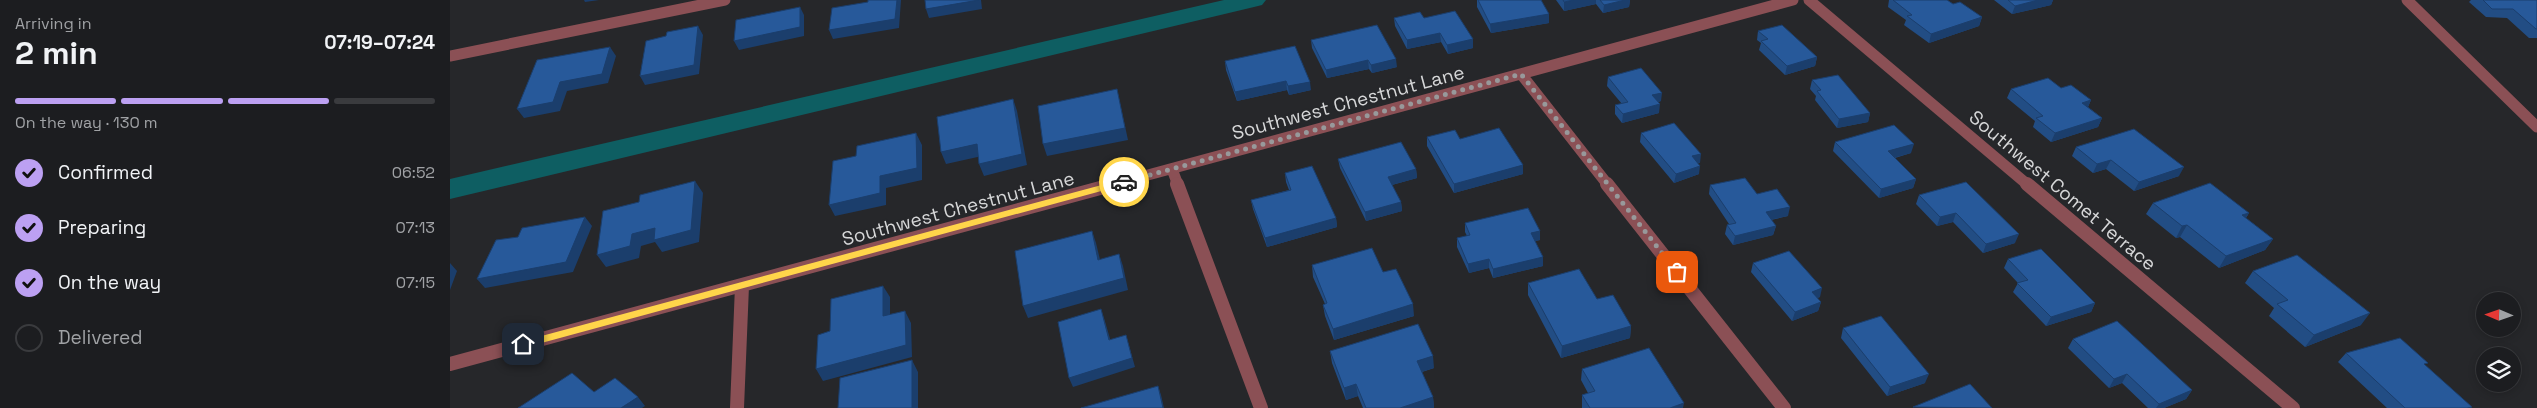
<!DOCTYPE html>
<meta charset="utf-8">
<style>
body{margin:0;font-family:"Space Grotesk",sans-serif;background:#292a2d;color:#f1f3f6;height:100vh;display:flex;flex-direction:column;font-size:19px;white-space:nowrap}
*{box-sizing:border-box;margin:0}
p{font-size:16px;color:#a0a2a5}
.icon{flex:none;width:28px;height:28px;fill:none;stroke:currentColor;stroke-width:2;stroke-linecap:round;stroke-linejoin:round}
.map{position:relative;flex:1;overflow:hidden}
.panel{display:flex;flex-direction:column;background:#1c1d20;width:450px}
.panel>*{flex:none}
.needle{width:32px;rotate:272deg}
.tools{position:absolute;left:2026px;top:292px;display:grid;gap:10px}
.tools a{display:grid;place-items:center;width:45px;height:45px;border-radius:50%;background:#1c1d20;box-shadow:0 2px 8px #0003,0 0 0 1px #3a3b3e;font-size:25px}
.pin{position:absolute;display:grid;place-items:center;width:42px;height:42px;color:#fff;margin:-21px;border-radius:10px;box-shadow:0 2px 8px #0006}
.courier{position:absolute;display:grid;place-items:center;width:50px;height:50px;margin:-25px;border:4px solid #ffd54a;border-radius:50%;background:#fff;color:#222;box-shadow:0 1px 6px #0007}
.summary em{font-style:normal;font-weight:600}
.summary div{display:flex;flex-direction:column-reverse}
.summary{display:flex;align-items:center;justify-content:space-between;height:85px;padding:0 15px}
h1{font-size:32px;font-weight:600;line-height:38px}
.bar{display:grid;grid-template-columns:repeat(4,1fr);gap:8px 5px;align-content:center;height:60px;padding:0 15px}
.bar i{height:6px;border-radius:4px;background:#3a3b3e}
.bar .active{background:#bca0f2}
.bar p{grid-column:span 4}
ol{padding:0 15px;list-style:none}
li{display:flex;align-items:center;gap:15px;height:55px}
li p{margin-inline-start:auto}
li .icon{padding:5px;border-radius:50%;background:#bca0f2;color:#111;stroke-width:4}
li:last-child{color:#a0a2a5}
li i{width:28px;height:28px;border:2px solid #3a3b3e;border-radius:50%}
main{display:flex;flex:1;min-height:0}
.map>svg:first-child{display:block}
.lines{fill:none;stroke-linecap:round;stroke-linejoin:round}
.canal{fill:#0e5e62;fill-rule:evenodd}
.street-far1{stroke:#8b5055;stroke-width:11}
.street{stroke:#8b5055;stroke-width:14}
.wall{fill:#224d84}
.shaded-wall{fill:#1b3e6c}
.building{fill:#27599a;stroke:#1b3e6c}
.route{fill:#ffd54a}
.done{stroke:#98999b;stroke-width:5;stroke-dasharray:0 9}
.labels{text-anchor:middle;stroke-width:4;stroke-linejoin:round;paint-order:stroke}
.street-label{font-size:19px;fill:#d6d7d8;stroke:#26272a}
</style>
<main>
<section class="panel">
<div class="summary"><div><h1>2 min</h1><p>Arriving in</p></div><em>07:19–07:24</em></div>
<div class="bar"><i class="active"></i><i class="active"></i><i class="active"></i><i></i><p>On the way · 130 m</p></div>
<ol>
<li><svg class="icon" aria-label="check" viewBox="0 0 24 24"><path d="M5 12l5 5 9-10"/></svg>Confirmed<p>06:52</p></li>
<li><svg class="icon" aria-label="check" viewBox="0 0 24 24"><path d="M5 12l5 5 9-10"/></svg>Preparing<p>07:13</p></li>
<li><svg class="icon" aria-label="check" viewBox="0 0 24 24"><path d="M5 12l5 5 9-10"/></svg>On the way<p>07:15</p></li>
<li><i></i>Delivered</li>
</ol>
</section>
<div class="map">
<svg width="2087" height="408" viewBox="0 0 2087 408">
<rect width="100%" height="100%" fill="#26272a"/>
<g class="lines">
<path class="canal" d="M774,0h42l-4,5 -8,2 -804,192v-20z"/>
<path class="street-far1" d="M1359,0l219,185
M1957,0l130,127
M0,56l275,-56
M1071,74l87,111
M722,169l6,16
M661,185l682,-185"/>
<path class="street" d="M727,184l84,224
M1157,184l177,224
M1577,184l266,224
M0,364l665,-180
M287,408l5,-122"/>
</g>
<path class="wall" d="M1027,0h64l8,23 -58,10 -14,-26z
M1106,0h74l-1,7 -26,6 -7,-9 -32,7z
M1439,0h58l6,4 29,13 -3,9 -50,17 -25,-18 2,-5 -18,-13z
M1544,0h59l-2,5 -39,9z
M2021,0h66v38h-8l-22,-20 -21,-1 -17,-15z
M944,18h30l49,21v9l-25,6 -7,-12 -34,7 -12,-23z
M1308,31l59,26 -2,9 -30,9 -26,-25 2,-7 -4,-3z
M861,40l86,27 -25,6 -3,-4 -42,9 -15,-30z
M775,61l86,29 -22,5 -2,-5 -50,11 -11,-31z
M1158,77l53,24 -3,1 1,11 -37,10 -7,-9v-9l7,-1 -15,-18z
M1362,80l58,33 -2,9 -31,6 -22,-28 1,-4 -6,-7z
M1611,88l30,12 -3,7 14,11 -4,9 -47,15 -18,-15 2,-6 -28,-23 4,-9z
M1191,133l59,30h-2l1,11 -25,9 -34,-41z
M977,137l96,37 -69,19 -27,-47z
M1385,142l76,11 -16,5 21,21 -3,9 -34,10 -46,-47z
M1626,147l103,29 -45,15 -28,-22 -13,4 -21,-17z
M888,159l78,10 1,9 -25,7 9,17 1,9 -36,10 -26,-53z
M835,173l51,45 1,9 -70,20 -14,-38 -2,-9 38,-10 -3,-8z
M1516,182l49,61 -32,10 -30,-31 -16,4 -21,-22 3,-9z
M1260,185l47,9 31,22 -17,4 5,6 -3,9 -40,10 -8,-11 2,-9 2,-1 -20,-30z
M1703,203l96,10 -3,5 27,21 -8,11 -46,18 -39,-31 -4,1 -30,-24z
M1015,223l75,17 -5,1 8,25 -50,12 -4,-10 -20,5 -12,-26v-9l10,-2 -2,-4z
M1558,259l87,44 -4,9 -45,14 -33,-34 5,-9 -14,-15z
M1303,263l67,34 -3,1 4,4 -3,9 -26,10 -41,-49z
M862,265l71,7 31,44 -80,24 -9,-24 -2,-11 2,-1 -12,-27z
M1803,271l108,54 -56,22 -36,-31 5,-8 -29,-25z
M1078,283l69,16 34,27 -1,12 -69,20 -33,-63z
M1393,328l82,55 -38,13 -46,-58z
M1623,339l119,51 -6,9 -22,9h-16l-26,-25 -13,5 -41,-40z
M880,351l104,17 -12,4 11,25 1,11h-71l-5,-12 -12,4 -14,-37z
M1896,353l80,13 46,41 -2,1h-83l-49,-46z
M1132,369l101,39h-101v-13l6,-2 -7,-13z"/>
<path class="shaded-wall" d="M134,0h15l-14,2z
M447,0h4l-2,28 -66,11 -4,-9z
M529,0h2l1,9 -53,9 -3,-9z
M1124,0h22v4l-32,7v-9z
M1175,0h5l-1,7 -26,6 1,-8z
M1588,0h15l-2,5 -39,9 3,-8z
M350,7l4,8v21l-65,14 -5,-9z
M1099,14v9l-58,10 -1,-9z
M1532,17l-3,9 -50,17 2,-9z
M248,26l5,9 -4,39 -54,11 -5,-9z
M990,33l1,9 -34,7v-9z
M1023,39v9l-25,6 -1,-9z
M160,47l6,9 -8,27 -41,8 -7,20 -36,7 -7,-9 43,-27z
M1367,57l-2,9 -30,9 2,-9z
M946,59l1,8 -25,6 -1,-8z
M918,60l1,9 -42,9 -1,-8z
M836,81l1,9 -50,11 -2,-9z
M860,82l1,8 -22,5 -1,-9z
M667,89l11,51 -81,16 -4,-12z
M1212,93l-1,8 -10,3 1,-9z
M563,99l4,12 10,54 -43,11 -5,-12z
M1641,100l-4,9 -5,-6z
M1210,104l-1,9 -37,10 1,-9z
M1420,113l-2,9 -31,6 2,-9z
M1652,118l-4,9 -47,15 4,-9z
M466,133l6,12v35l-36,8v17l-51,11 -6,-11 51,-29z
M527,144l5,12 -36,8 -5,-12z
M1464,144l-3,9 -25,7 2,-9z
M1251,154l-1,9 -9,2 1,-9z
M1661,160l-5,9 -13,4 4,-9z
M1073,165v9l-69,19v-9z
M1250,166l-1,8 -25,9 2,-9z
M1734,167l-5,9 -45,15 5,-9z
M966,169l1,9 -29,8v-9z
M1466,179l-3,9 -34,10 2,-9z
M245,181l8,12 -4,49 -37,10 -7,-10 -14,4 -2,12 -33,9 -9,-12z
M951,202l1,9 -36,10 -1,-9z
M1340,207l-2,9 -24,5 2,-9z
M1506,213l-3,9 -16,4 3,-9z
M1799,213l-7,11v-9z
M135,217l7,9 -19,46 -88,16 -8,-9z
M886,218l1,9 -70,20 -2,-9z
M1737,225l-7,12 -4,1 6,-12z
M1326,226l-3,9 -40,10 2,-9z
M642,231l4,12 7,29 -5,-12z
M1090,231v9l-9,2v-9z
M1569,234l-4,9 -32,10 3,-9z
M1823,239l-8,11 -46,18 7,-12z
M669,254l4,12 5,24 -100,28 -5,-12z
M1093,257v9l-50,12v-9z
M1039,259v9l-20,5 -1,-9z
M0,263l7,8 -7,19z
M433,286l7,11v31l-7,-12z
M1372,288l-2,9 -11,4 3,-9z
M1371,302l-3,9 -26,10 3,-9z
M1645,303l-4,9 -45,14 5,-9z
M963,304l1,12 -80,24 -1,-11z
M651,309l3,9 9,31 -4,-9z
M455,311l6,12 1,34 -89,24 -7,-12z
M1920,313l-9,12 -56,22 9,-12z
M1181,326l-1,12 -69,20 1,-12z
M676,335l9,32 -62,20 -4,-9z
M983,356l1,12 -16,5 -1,-12z
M462,360l6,12v36h-6z
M1479,374l-4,9 -38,13 3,-9z
M1677,374l-5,9 -13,5 5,-9z
M906,384l2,12 -12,4 -2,-12z
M708,386l3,9 3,13h-1z
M1742,390l-6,9 -22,9h-8l3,-4z
M188,397l7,9 -3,2h-21z
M983,397l1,11h-34z
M1234,403l-1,5h-13z"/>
<path class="building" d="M418,0h29l-2,19 -66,11 3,-22 36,-6z
M475,0h54l-53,9z
M1028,0h63l8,14 -59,10z
M1113,0h11l-10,2z
M1150,0h25l-21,5z
M1443,0h54l6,4 7,-2 22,15 -51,17 -24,-18 5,-1z
M1558,0h30l-23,6z
M2033,0h54v29h-1l-23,-20h-21z
M350,7v20l-66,14 2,-21z
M1005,11l18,28 -26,6 -7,-12 -33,7 -13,-22 26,-6 4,6z
M927,25l19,34 -25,6 -3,-5 -42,10 -15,-30z
M1332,25l35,32 -30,9 -26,-25 7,-2 -10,-8z
M248,26l-4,39 -54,11 6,-35 20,-5 1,-4z
M845,46l15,36 -22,4 -2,-5 -51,11 -10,-31z
M160,47l-8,27 -42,8 -7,20 -36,7 20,-49z
M1191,68l21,25 -10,2 8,9 -37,10 -8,-9 13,-3 -20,-25z
M1388,75l32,38 -31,6 -22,-28 4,-1 -9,-10z
M1598,78l13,10 10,-3 20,15 -9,3 20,15 -47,15 -19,-15 7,-2 -32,-27z
M667,89l8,39 -82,16 -5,-38z
M563,99l9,55 -43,10 -2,-20 -36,8 -4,-35z
M1224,123l27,31 -9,2 8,10 -24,8 -35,-41z
M1444,125l20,19 -26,7 28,28 -35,10 -46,-47z
M1049,128l24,37 -69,19 -27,-47 28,-7 5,9z
M1684,129l50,38 -45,15 -28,-22 -14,4 -21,-17z
M466,133l1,35 -37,8v17l-51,12 4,-44 23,-5 1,-10z
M951,142l15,27 -28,8 13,25 -36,10 -27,-53z
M862,166l24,52 -71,20 -14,-38 40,-10 -6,-17z
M1295,178l12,16 20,-5 13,18 -24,5 10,14 -41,10 -8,-11 9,-2 -26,-38z
M245,181l-4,49 -37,10 1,-12 -23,6 -2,12 -33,9 6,-44 36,-9 1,-7z
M1516,182l53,52 -33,10 -30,-31 -16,4 -21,-22z
M1760,183l39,30 -7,2 31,24 -47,17 -39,-31 -5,1 -29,-23z
M1078,208l12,23 -9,2 12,24 -50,12 -4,-10 -21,5 -11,-26 13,-3 -5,-12z
M135,217l-19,45 -89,17 19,-39 22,-3 4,-9z
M642,231l6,29 21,-6 5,24 -101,28 -8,-55z
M922,248l11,24 13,-3 17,35 -80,25 -10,-24 4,-2 -15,-38z
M1591,249l54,54 -44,14 -34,-34 11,-3 -20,-21z
M1339,251l33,37 -10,4 9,10 -26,10 -42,-49z
M1847,255l73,58 -56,22 -37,-31 11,-4 -35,-29z
M1129,269l18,30 16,-4 18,31 -69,20 -34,-63z
M433,286v30l22,-5 1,34 -90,24 2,-34 12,-4 1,-32z
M651,309l8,31 17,-5 6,23 -63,20 -11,-56z
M1431,316l48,58 -39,13 -47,-59z
M1667,321l75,69 -33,14 -32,-30 -13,5 -41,-40z
M968,324l15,32 -16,5 16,36 -33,11h-34l-10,-24 -12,4 -14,-37z
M1950,338l28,25 -4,1 48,43 -5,1h-62l-59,-55z
M1199,348l35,55 -14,5h-80l-8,-13 13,-4 -13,-22z
M462,360v48h-74l2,-30z
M122,373l22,19 21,-14 23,19 -17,11h-103z
M1520,384l22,24 -79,-1z
M708,386l5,22h-82z"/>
<path class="route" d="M674,179l4,3 -1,2 -604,164 -5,-4 5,-3z"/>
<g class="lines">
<path class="done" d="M674,182l397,-108 156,198"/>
</g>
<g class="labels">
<g class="street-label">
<text transform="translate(898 102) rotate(-15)" y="7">Southwest Chestnut Lane</text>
<text transform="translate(1613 190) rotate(40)" y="7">Southwest Comet Terrace</text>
<text transform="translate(508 208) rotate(-15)" y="7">Southwest Chestnut Lane</text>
</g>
</g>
</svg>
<div class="tools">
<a><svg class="needle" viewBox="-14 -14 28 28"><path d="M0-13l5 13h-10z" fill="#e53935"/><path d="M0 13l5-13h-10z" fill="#a0a2a5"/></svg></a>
<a><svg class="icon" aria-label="layers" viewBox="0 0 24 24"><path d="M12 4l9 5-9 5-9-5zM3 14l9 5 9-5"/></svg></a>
</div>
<div class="pin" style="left:1227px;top:272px;background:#ea580c"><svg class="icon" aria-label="bag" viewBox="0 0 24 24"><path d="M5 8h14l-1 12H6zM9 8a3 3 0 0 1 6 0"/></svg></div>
<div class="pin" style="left:73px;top:344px;background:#1f2937"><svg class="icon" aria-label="home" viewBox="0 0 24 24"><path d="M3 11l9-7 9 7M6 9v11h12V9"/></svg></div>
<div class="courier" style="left:674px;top:182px"><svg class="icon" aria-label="car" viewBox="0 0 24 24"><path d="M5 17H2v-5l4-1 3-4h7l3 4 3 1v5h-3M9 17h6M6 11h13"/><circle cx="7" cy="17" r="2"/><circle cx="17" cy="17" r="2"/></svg></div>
</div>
</main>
